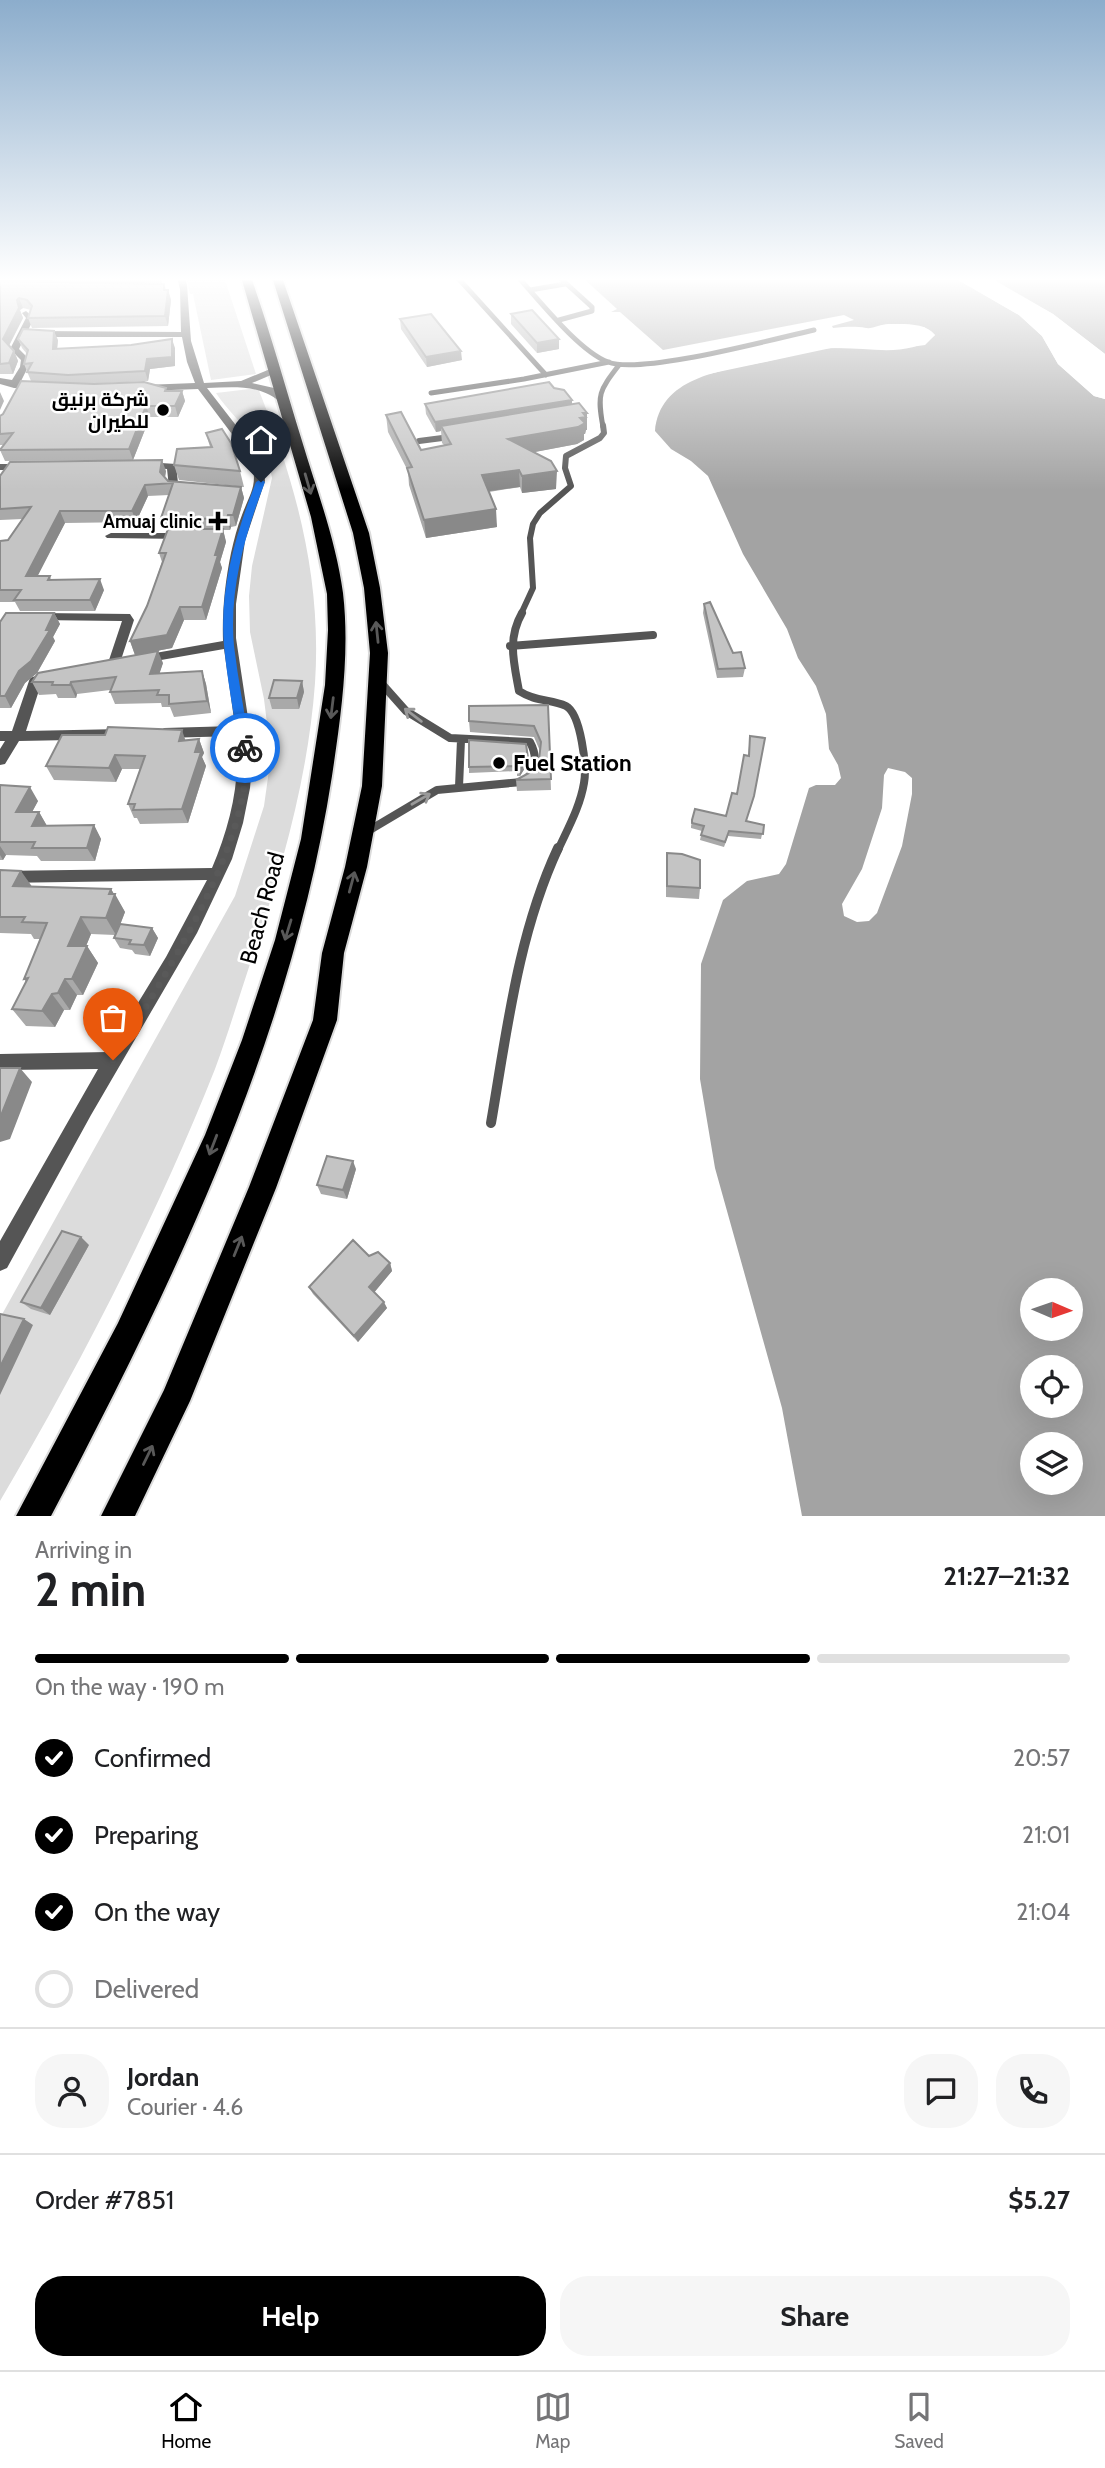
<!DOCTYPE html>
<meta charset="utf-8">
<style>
body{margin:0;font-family:Cabin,Cairo,sans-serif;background:#f6f6f6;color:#202124;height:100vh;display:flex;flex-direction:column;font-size:26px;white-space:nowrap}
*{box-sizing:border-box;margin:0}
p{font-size:23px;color:#757577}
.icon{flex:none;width:38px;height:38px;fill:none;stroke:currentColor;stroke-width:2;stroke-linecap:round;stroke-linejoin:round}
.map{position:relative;height:1516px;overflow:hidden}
.drawer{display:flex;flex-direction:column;background:#fff;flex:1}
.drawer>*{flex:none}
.needle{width:46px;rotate:92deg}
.controls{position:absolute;left:1020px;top:1278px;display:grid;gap:14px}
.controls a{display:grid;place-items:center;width:63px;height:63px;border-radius:50%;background:#fff;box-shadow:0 7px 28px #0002;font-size:35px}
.pin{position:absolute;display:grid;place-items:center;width:60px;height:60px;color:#fff;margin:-72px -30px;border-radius:50% 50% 50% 0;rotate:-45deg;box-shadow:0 0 7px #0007}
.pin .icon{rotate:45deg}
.courier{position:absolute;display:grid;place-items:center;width:70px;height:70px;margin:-35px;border:5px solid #1a73e8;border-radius:50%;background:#fff;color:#222;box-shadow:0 2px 9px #0007}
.summary em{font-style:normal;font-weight:800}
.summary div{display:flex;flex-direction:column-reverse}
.summary{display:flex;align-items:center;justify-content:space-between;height:119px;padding:0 35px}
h1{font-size:46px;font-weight:800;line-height:52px}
.bar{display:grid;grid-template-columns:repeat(4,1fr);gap:10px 7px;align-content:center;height:84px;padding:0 35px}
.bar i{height:9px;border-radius:5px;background:#e0e0e0}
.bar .selected{background:#000}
.bar p{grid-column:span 4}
.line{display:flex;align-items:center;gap:18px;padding:0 35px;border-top:2px solid #e0e0e0}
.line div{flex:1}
.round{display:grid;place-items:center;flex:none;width:74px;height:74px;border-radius:28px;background:#f6f6f6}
ol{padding:0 35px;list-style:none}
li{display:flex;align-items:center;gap:21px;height:77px}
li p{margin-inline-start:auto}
li .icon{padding:7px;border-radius:50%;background:#000;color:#fff;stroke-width:4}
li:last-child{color:#757577}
li i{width:38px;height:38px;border:4px solid #e0e0e0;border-radius:50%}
.primary-button{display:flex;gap:14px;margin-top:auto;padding:14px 35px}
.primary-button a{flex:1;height:80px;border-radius:28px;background:#000;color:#fff;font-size:28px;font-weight:800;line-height:80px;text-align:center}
.primary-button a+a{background:#f6f6f6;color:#202124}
.tabs{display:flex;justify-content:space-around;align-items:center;height:98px;border-top:2px solid #e0e0e0;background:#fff;font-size:19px;color:#757577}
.tabs a{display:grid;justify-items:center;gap:4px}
.tabs .selected{color:#000}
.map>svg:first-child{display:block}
.green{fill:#dcdcdc}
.water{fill:#a3a3a3;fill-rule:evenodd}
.pier{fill:#fff}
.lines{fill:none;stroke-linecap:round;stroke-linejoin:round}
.trunk-casing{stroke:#dbdbdb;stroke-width:4}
.service-far3{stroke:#555;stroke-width:5}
.service-far2{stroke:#555;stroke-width:6}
.service-far1{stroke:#555;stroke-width:8}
.service{stroke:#555;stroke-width:10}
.minor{fill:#555;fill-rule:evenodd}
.trunk{fill:#000;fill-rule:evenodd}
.wall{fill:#a9a9a9}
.shaded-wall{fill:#898989}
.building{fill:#c4c4c4;stroke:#898989;stroke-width:2}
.oneway{stroke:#595959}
.oneway2{stroke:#999}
.route{fill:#1a73e8}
.done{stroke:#595959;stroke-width:7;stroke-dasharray:0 12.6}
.poi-dot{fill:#000;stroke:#fff;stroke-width:2.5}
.labels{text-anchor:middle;stroke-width:5;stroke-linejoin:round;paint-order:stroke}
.far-poi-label{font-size:19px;font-weight:bold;fill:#000;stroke:#fff;text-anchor:end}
.poi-label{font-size:23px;font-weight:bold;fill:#000;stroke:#fff;text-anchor:start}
.street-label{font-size:23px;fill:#000;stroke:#fff}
</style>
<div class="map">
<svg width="1105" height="1516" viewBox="0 0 1105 1516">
<rect width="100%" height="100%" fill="#fff"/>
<path class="green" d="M186,277h38l32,97 -45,6 -18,-86h-3z
M258,388c38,96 64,190 57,295 -7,96 -34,188 -64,278 -12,36 -23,73 -36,108 -59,149 -134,294 -215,432v-183l235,-422 29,-90 7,-50 -7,-57 -14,-67 -1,-36 3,-30 20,-88c-5,-34 -38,-58 -56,-85z"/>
<path class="water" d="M582,277h371l66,38 23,21 16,28 36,32 11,3v1117h-303l-20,-108 -67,-240 -15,-89 1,-115 22,-64 24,-19 32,-7 7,-10 23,-76 7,-3h19l6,-7 -3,-13 -9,-16 -3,-35 -10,-28 -18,-28 -11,-29 -44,-75 -35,-78 -17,-15 -20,-12 -16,-18c5,-57 73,-61 118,-71 20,-4 43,-12 63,-12 32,-1 73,11 99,-13 -9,-13 -33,-11 -47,-11 -7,0 -15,5 -22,4 -12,-2 -20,-1 -33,0l-1,-2 22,-6 -10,-5 -181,35 -43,-38h-9l6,-3zM1032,1290h39v38h-39zM1032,1367h39v38h-39zM1032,1444h39v38h-39z
M989,277h116v77l-52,-40z"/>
<path class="pier" d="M953,277h8l60,35 23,22 16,27 35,32 10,2v4l-11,-3 -36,-32 -16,-28 -23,-21z
M986,277l67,37 52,40v4l-54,-41z
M895,325l29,2 11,8 -10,10 -29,4 -65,-1 -132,28 -3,-2 134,-29 66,1 28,-5 7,-5 -9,-6 -26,-2z
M888,768l17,4 7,6v16l-10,52 -25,67 -8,8 -12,1 -13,-6 -2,-12 20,-35 20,-61 2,-33z"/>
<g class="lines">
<g class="trunk-casing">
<path id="trunk" d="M241,277h10c19,54 34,109 51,164 15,50 34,100 41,152 7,60 -2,123 -11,183 -41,264 -158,506 -281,740h-35l102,-193 87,-188 37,-95 33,-100 26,-101 24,-154 3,-55 -1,-36 -16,-77z
M272,277h10l87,256 11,55 8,65 -6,133 -15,81 -23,86 -7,67 -61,168 -86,213 -55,115h-34l63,-126 85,-203 64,-167 9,-67 23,-86 17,-81 8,-133 -6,-65 -11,-55z"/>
</g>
<path class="service-far3" d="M457,277l89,98
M518,277c21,23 61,74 90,85 33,13 165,-23 206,-32
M559,277l33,30v4l-33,9
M530,290l35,-6
M431,393l93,-14 85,-17
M603,427c-6,-33 -4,-36 16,-62"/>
<path class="service-far2" d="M419,441l31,-4
M521,614l12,-26 -3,-50 3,-14 7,-11 31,-27 -6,-18 1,-12 34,-18 4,-5 -1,-8"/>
<path class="service-far1" d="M522,613c-15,26 -8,50 -3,78 17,11 32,8 47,15 15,8 21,61 18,77 -4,24 -16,45 -26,67
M510,646l143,-11
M459,787l2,-47
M368,831l69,-41 85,-8c15,-9 16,-25 8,-40l-80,-4 -44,-27 -24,-27"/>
<path class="service" d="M491,1123c16,-93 27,-189 67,-275"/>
<path class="minor" d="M177,277h8l2,8 4,56 13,42 37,-2 34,-14 4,3 -1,2 -26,11 22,5 13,11 -8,2c-21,-17 -47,-14 -72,-13l45,58 12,23 1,12 -20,60 -9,63v34l14,93 2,35 -2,22 -7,35 -11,36 -35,74 -106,182 -84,153 -7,3v-30l98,-172 -98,1v-16l108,-2 58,-95 41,-77 -207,3v-12l212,-3c18,-42 29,-87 24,-132l-72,2 -7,-5 7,-5 71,-2 -11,-77 -80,14 -6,-4 6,-4 79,-14c-1,-30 2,-59 8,-88 3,-13 6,-26 11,-38 9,-24 17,-31 8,-57l-52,-69 -54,2 -5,-3 5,-3 51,-2 -8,-21 -5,-25h-145l-4,-3 4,-3 144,1 -1,-43z
M26,311l8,7 -15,31 10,10 -1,8 -7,14 18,3v4l-3,1 -22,-1 -14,-4v-6l12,2 8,-13 1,-7 -11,-11 16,-31 -4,-5z
M146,462l30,2 2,19 12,6 -5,3 -16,-5 -2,-18 -25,-2 -1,-2z
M0,464h25l5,3 -5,3h-25z
M111,533h74l6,3 -6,3 -78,-1 -2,-2z
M40,613l90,1 4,6 -15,46h-10l-1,-3 14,-42 -86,-1 -2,-3 2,-3z
M49,671l6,4 -14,9 -15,47 96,-2 7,5 -7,5 -103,2 -14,23 -5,1v-16l5,-8h-5v-10h12l18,-53z"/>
<use href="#trunk" class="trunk"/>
</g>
<path class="wall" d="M0,277h162v7h2l2,6h2l3,10 -3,26 -136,2 -4,-10 3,-8 -8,-2 -3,2 3,8 -14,28 5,5 4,10 -5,13h-13z
M511,314l48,25v10l-22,4 -26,-29z
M400,319l62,41 -35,7 -26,-38z
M18,339l40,1 -1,9 118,-1v18l-25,3 -2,12 -62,3 81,7h15l3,10 -7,16h-28l-17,43 -128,1 -5,-11 4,-5h-4v-29l3,-2 28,-33 -7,-17 3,-10 -5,-6z
M554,388l18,16 15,26h-1l-1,4h-1v6l-7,4 -43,8 22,37 -34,4 -2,-6 -31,5 8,35 -71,11 -17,-53 -1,-14 -20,-39 -2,-17 35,35 23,-5 -2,-2 -1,-12 -5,1 -10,-18 -1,-10z
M206,433l34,38 4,16 -65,-7 -5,-15 36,-18z
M166,471l-1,6 3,4 73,6 3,11 -8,28 -5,1 -1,3h-7l3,12 -6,20 2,6 -16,52h-22l-12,28 -37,7 -5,-14 17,-35 15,-44 -3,-9 9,-24h-4l-3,-11 8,-23 -21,1 -12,26 -71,1 -28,53h13l1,4 53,10 -9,21h-75l-5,-9h-15v-61l8,-1 15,-21 -23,1v-44z
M704,604l29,49 12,15 -2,9 -26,1 -14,-65z
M54,613l6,11 -7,13 2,4 -18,32 -12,10 -14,25h-11v-86z
M163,663l-4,11 43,-3 4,13 5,29 -37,4 -4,-10h-8l-1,-4 -46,1 -5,-12v-2l-33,4 -1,4h-18l-2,-4 -17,1 -7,-13z
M302,681l2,11 -5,17h-27l-3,-11z
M548,705l3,85 -34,1 -1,-11 15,-8 8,-12 1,-9 -6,-14 -64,-5 -1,-11z
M750,736l3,65 -7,20 18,4 -3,14 -33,-3 -4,11 -24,-7 2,-9 -11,-3v-2l4,-17 31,7 11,-22 11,-38z
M199,739l5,14 -2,4 4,9 -18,57 -48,1 -3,-6h-3l-6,-14 12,-35h-18l-6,13 -62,-2 -8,-14 139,-26z
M528,763l-8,13h-3v-5l-48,2v-6z
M0,785l38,16 -6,11h7l8,14 47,-1 7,14 -6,22h-54l-4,-5 -31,-1 -3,5h-3z
M667,853l33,35 -1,11 -33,-2v-33z
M0,870l32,17 79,2 14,23 -5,13 32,3 6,10 -8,18 -15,-2 -3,-4 -12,-2 -6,-10 1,-3 -24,-1 -5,12h1l11,17 -15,32h-6l-7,15h-6l-9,17 -29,-1 -14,-17 14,-27 -2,-3 16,-40h-6l-3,-5 -31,-1z
M356,1169l-9,30 -26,-5 -4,-9z
M89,1245l-39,70 -19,-6 -10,-7z
M390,1263l2,8 -18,21 13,16 -29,34 -45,-48 -4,-7z"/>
<path class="shaded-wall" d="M168,290l3,10 -3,26 -3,-10z
M19,298l4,10 -3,2 -3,-10z
M19,308l4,10 -16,31 -4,-10z
M54,331l4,9 -2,19 -3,-10z
M172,339l3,9v18l-25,3 -2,12 -3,-10 2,-12z
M559,339v10l-22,4v-10z
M14,351l4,10 -5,13 -4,-11z
M461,351l1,9 -35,7 -1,-10z
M182,391l3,10 -7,16 -3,-11z
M0,392l4,9 -4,9z
M572,400v10l-131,16v5l-5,1 -1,-10z
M146,406l4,11 -17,43 -4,-11z
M583,413h4v17h-1l-1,4h-1v6l-7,4 -68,13 -1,-18 72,-21z
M162,460l4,11 -2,12 -4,-11z
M519,470l1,17 -37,5 -1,-17z
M557,471l-1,18 -34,4v-17z
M145,485l3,11 -12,26 -4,-11z
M241,487l3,11 -8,28 -3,-11z
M496,509l1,18 -71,11 -2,-18z
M60,511l5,12 -33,64 -6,-11z
M228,515l3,12 -1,3 -3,-11z
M223,529l3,13 -6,20 2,6 -16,52 -4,-13 13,-52z
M100,579l4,11 -9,21 -5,-11z
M180,607l4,13 -12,28 -37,7 -5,-14z
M54,613l6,11 -7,13 2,4 -18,32 -12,10 -14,25 -6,-12 14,-25 27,-41z
M158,651l5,12 -8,24 -5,-13z
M202,671l4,13 5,29 -4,-12z
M302,681l2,11 -5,17 -2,-11z
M71,682l6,12 -1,4 -6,-13z
M182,730l5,15 -8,-4z
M199,739l5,14 -2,4 4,9 -18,57 -6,-14z
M115,755l7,14 -6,13 -7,-14z
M528,758v5l-8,13 -1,-6z
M30,787l8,14 -13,24 -9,-13z
M39,812l8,14h-15z
M94,825l7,14 -6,22 -8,-13z
M0,846l6,9 -3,5 -3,-5z
M21,871l12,17 -20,-2z
M111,889l4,7v-2l10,18 -9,23 -10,-17 3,-24z
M81,917l10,17 -12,29 -11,-17z
M152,928l6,10 -8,18 -6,-11z
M87,946l11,17 -15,32 -11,-16z
M65,979l12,16 -7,15 -12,-17z
M52,994l12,16 -9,17 -13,-16z
M20,1068l12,14 -22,57 -10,3v-24z
M353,1161l3,8 -9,30 -4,-9z
M81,1237l8,8 -39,70 -9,-7z
M390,1263l2,8 -19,23 -4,-7z
M384,1302l3,6 -29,34 -4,-6z
M24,1319l9,6 -33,70v-28z"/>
<path class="building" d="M0,281l164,3v6h4l-3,26 -137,2 4,-12 -5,-6 -8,-2 -2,2 2,8 -16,31 11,12 -5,12 -9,1z
M532,310l27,29 -22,4 -26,-29z
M431,314l30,37 -35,6 -26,-38z
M23,329l31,2 -1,18 78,-4 41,-6v18l-25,2 -2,12 -77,4 -41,-3 5,-9 -8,1 4,-14 -10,-11z
M21,381l73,3 50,-2 22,6 -1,3h17l-7,15h-29l-17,43 -129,1 13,-17 -13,1v-18l3,-2z
M549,382l5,6 10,2 8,10 -137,22 -10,-18z
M579,403l8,10h-4l3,4 -6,1 5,5 -7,4 -70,12 43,22 6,10 -35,5 -3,-6 -37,5 14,34 -72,11 -17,-52 5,-1 -26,-52 15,-3 20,38 30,-6 -10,-18z
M222,429l9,14 9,28 -66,-6 3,-16 35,-2 -6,-14z
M162,460l-2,12 8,9 73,6 -8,28h-5l-1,4 -66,-1 12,-35 -28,2 -13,26h-72l-34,65h24l-2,4 52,-1 -10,21h-76l7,-10h-21v-49l8,-1 23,-33 -31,2v-33l10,-14z
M168,529h55l-8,26h3l-16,52h-22l-13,28 -37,6 17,-35 19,-53h-7z
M710,602l23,51 8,-1 4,16 -27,1 -14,-65z
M6,613h48l-8,17h4l-19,31 -12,10 -14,25h-5v-74z
M158,651l-8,23 52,-3 5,30 -38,3v-9h-12l2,-5 -49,2 6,-15 -45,5 -1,3h-18l1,-3h-21l6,-9z
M274,680l28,1 -5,17h-28z
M548,705l3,74 -35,1 15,-8 8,-12 2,-18 -7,-16 -65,-5v-15z
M108,727l74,3 -3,11 20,-2 -4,13h6l-19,57 -49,1 2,-6h-7l17,-48 -30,-1 -6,13 -63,-2 16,-31h43z
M750,736l15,2 -11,58 -8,25 18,4 -1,9 -34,-3 -4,11 -24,-7 3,-9 -12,-3v-3l3,-11 31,7 6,-23 5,1 7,-39 5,1z
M469,740l57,4 2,14 -9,12h-2v-4l-48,1z
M0,785l30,2 -14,25h23l-7,14 62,-1 -7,23h-55l3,-6h-35z
M667,853l15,1 18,6v28l-33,-2z
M0,870l21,1 -8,15 98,3 -2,5h6l-9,24 -25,-1 -13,29h19l-15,33h-7l-7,14 -6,1 -10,17 -30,-2 16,-31 -4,1 23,-56 -25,-1 3,-5h-25z
M120,924l32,4 -8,17 -15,-1 2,-4 -17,-2z
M0,1068h20l-20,50z
M327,1156l26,5 -10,29 -26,-5z
M62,1231l19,6 -40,71 -20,-6z
M353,1240l16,16 9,-4 12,11 -21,24 15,15 -30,34 -45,-49z
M0,1314l24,5 -24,48z"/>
<defs><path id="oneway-shaft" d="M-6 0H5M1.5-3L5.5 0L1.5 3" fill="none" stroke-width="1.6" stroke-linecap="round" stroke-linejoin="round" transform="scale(1.75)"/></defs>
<g class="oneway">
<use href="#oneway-shaft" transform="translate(308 484) rotate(74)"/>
<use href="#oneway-shaft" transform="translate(377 632) rotate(-96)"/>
<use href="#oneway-shaft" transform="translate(332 708) rotate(97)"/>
<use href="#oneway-shaft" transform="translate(352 882) rotate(-75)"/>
<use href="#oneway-shaft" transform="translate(288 930) rotate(107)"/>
<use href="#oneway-shaft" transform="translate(213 1145) rotate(111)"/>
<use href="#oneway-shaft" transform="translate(238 1246) rotate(-68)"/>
<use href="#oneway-shaft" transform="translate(148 1455) rotate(-64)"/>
</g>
<g class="oneway2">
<use href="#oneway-shaft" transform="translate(413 715) rotate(-143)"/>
<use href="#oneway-shaft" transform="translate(421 799) rotate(-30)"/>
</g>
<linearGradient id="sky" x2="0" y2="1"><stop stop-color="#8cadcc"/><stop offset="0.57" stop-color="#fff"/><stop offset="1" stop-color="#fff" stop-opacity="0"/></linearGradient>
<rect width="1105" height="490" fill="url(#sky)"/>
<path class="route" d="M261,479l4,3c-20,52 -36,107 -31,164 4,34 11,68 16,102l-5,4 -6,-4c-5,-34 -12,-69 -15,-103 -5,-56 12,-112 32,-163z"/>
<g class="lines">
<path class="done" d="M113,1060c47,-77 143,-221 132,-312"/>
</g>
<g class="poi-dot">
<circle cx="163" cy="410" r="7"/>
<path d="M214.5 510.5h7v7h7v7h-7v7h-7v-7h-7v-7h7z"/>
<circle cx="499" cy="763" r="7"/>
</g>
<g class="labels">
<g class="far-poi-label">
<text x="149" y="406">شركة برنيق<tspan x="149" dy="22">للطيران</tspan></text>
<text x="202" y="528">Amuaj clinic</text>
</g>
<g class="poi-label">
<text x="513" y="771">Fuel Station</text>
</g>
<g class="street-label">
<text transform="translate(262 908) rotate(-75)" y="8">Beach Road</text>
</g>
</g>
</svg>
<div class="controls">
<a><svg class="needle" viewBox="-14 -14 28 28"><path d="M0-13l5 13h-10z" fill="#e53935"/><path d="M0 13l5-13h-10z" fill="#757577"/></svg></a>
<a><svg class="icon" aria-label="locate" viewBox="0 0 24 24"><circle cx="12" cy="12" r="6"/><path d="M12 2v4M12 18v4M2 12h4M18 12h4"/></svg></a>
<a><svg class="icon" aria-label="layers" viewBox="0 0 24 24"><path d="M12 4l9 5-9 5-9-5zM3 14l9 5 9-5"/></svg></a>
</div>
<div class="pin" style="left:113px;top:1060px;background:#ea580c"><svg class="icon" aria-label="bag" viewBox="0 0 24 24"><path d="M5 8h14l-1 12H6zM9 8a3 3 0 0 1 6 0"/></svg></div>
<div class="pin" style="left:261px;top:482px;background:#1f2937"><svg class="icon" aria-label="home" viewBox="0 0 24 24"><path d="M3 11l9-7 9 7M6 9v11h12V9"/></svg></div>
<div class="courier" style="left:245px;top:748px"><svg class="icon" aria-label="bike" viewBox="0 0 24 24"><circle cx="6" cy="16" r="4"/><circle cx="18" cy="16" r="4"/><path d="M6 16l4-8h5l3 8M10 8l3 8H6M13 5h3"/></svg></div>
</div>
<section class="drawer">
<div class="summary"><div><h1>2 min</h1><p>Arriving in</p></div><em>21:27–21:32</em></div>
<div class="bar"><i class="selected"></i><i class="selected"></i><i class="selected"></i><i></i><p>On the way · 190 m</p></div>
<ol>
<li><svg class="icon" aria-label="check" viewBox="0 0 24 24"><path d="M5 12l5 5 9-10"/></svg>Confirmed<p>20:57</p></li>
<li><svg class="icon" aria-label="check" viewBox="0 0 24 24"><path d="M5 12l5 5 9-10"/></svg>Preparing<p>21:01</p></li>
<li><svg class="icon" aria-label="check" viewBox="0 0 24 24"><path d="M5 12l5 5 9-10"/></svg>On the way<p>21:04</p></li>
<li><i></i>Delivered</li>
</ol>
<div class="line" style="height:126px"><a class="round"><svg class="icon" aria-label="person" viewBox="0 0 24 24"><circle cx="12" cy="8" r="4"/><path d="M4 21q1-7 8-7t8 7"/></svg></a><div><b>Jordan</b><p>Courier · 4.6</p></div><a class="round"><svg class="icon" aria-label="chat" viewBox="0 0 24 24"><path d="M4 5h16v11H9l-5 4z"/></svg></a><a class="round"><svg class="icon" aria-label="phone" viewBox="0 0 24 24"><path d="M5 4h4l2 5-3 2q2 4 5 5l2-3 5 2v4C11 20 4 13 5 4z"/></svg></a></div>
<div class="line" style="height:91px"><div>Order #7851</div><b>$5.27</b></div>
<div class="primary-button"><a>Help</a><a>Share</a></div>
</section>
<nav class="tabs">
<a class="selected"><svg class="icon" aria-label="home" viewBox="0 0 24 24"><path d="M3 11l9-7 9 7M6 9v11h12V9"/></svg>Home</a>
<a><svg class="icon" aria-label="map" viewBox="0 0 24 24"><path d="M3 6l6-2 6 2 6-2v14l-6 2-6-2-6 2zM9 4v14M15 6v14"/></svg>Map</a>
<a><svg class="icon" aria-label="saved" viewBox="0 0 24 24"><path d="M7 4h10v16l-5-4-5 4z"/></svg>Saved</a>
</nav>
